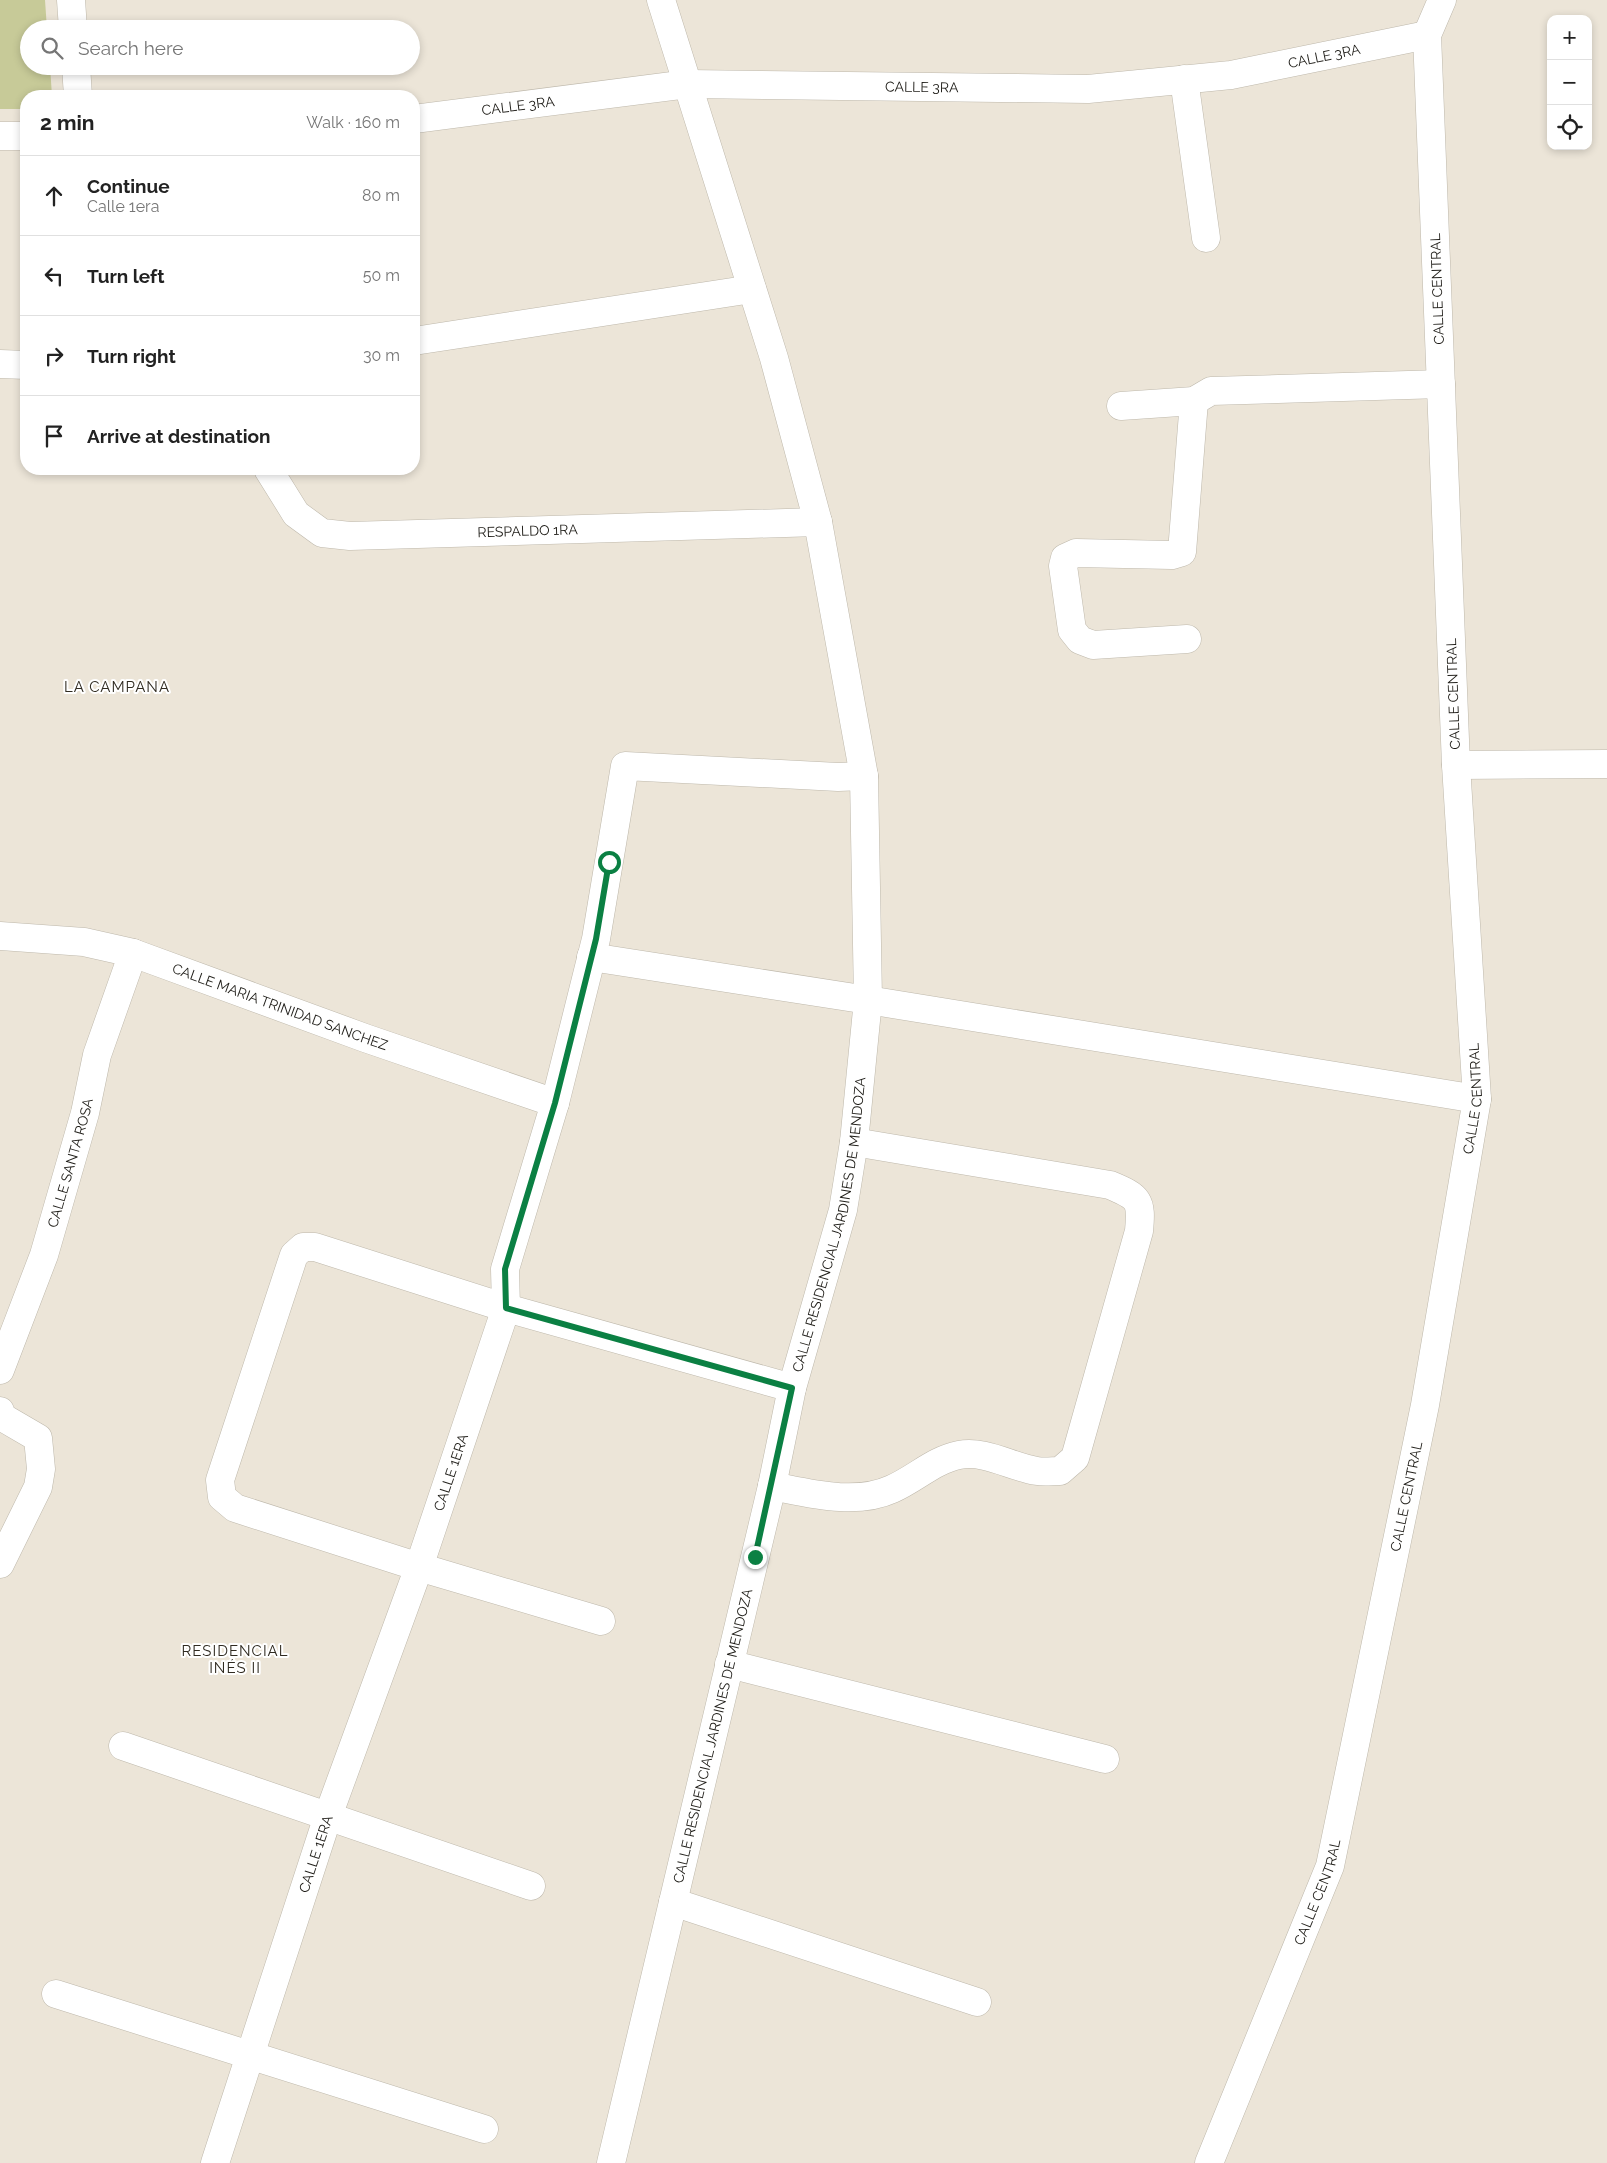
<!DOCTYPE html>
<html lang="en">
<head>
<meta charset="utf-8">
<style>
	:root { --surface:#fff; --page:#f6f6f6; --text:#222; --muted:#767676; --line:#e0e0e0 }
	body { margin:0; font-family:Raleway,sans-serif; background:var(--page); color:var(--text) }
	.controls { position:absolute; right:15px; top:15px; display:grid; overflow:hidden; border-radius:10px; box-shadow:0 2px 8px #0003 }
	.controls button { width:45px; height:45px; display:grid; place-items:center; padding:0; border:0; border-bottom:1px solid var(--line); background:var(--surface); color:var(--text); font:25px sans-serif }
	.stop { position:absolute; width:15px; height:15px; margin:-11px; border:4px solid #0b8043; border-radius:50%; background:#fff }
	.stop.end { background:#0b8043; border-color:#fff; box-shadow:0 1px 5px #0008 }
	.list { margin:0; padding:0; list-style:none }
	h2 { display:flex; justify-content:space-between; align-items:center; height:65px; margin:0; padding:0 20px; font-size:21px }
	h2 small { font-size:16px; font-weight:400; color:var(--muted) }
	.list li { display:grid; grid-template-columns:32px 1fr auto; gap:15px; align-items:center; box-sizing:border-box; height:80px; padding:0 20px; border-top:1px solid var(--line) }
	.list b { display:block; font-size:19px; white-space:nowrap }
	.list p { margin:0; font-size:16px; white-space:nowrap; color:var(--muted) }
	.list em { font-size:16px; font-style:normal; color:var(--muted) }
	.icon { flex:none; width:28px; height:28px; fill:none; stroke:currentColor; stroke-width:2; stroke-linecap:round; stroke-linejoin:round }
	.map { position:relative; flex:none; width:1607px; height:2163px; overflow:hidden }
	.search { position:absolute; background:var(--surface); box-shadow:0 2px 8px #0003; left:20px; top:20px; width:400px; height:55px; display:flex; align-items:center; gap:12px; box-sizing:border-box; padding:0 18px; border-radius:28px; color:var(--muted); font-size:19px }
	.panel { position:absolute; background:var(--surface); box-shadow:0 2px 8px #0003; left:20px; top:90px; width:400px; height:385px; border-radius:20px }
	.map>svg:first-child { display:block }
	.green { fill:#c7ca98 }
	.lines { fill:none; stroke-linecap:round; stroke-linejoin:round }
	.street-casing { stroke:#beb8ab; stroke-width:29 }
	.street { stroke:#fff; stroke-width:28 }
	.route { stroke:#0b8043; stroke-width:6 }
	.labels { text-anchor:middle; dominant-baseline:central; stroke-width:4; stroke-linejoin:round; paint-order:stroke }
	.street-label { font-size:14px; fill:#1d1b16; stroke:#fff }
	.neighbourhood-label { font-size:15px; letter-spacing:1px; fill:#302b21; stroke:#fff }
</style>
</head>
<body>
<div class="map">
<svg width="1607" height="2163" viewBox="0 0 1607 2163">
	<rect width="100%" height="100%" fill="#ece5d8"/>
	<path class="green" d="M0,0H45L47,29H29V66H50L52,96H26V109H0Z"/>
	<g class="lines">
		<g class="street-casing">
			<g id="street">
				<path d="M71,0L73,29"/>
				<path d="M76,66L78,96"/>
				<path d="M1184,79L1206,238"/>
				<path id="s1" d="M414,119L688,84L1088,89L1231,75L1427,35"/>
				<path d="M0,136H26"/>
				<path d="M414,341L752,289"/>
				<path d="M0,364L26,365"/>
				<path d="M1121,406L1194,401L1211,391L1441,384"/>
				<path id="s2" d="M268,469L296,514L322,533L350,536L818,522"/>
				<path d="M1187,639L1093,645L1080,640L1072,630L1063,566L1065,558L1076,553L1172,555L1182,552L1194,401"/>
				<path d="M1456,765L1607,764"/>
				<path id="s3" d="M0,936L84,942L133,953L365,1038L555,1103"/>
				<path d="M591,957L868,1000L1477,1099"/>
				<path id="s4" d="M0,1370L44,1255L85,1113L97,1055L133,953"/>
				<path d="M0,1411L2,1417L38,1438L41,1469L38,1487L0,1564"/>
				<path d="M772,1486C809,1493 855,1506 892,1489C915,1479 934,1460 959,1455C986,1450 1011,1467 1037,1471C1044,1472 1053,1471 1060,1471L1075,1458L1139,1231C1142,1200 1139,1197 1110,1185L854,1142"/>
				<path d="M601,1621L419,1567L235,1508L222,1497L220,1480L294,1255L303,1247H315L506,1308L792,1388"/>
				<path d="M729,1664L1105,1759"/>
				<path d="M123,1746L531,1886"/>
				<path d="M673,1902L977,2002"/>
				<path d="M56,1994L484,2129"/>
				<path id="s5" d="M215,2163L328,1816L419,1567L506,1308L505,1269L555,1103L596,939L625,766L838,777L864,776"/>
				<path id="s6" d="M611,2163L772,1486L792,1388L843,1210L854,1142L868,1000L864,776L818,522L774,358L661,0"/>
				<path id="s7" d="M1209,2163L1330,1866L1425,1405L1477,1099L1456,765L1427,35L1442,0"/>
			</g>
		</g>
		<use href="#street" class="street"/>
	</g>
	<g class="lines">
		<path class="route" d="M609,862L596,939L555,1103L505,1269L506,1308L792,1388L755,1557"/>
	</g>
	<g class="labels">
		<g class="street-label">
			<text stroke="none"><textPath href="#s1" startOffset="915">CALLE 3RA</textPath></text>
			<text stroke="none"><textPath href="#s1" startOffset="510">CALLE 3RA</textPath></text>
			<text stroke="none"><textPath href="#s1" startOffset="105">CALLE 3RA</textPath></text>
			<text transform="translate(1437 289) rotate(-92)">CALLE CENTRAL</text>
			<text stroke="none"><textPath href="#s2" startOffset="291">RESPALDO 1RA</textPath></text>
			<text transform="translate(1453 694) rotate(-92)">CALLE CENTRAL</text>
			<text stroke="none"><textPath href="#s3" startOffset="291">CALLE MARIA TRINIDAD SANCHEZ</textPath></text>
			<text stroke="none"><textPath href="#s7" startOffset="1102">CALLE CENTRAL</textPath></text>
			<text stroke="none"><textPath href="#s4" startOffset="219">CALLE SANTA ROSA</textPath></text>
			<text stroke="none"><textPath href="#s6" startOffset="964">CALLE RESIDENCIAL JARDINES DE MENDOZA</textPath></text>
			<text stroke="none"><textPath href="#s5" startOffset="730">CALLE 1ERA</textPath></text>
			<text stroke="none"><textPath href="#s7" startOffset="698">CALLE CENTRAL</textPath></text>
			<text stroke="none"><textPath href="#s6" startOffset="439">CALLE RESIDENCIAL JARDINES DE MENDOZA</textPath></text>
			<text stroke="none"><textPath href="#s5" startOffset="325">CALLE 1ERA</textPath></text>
			<text stroke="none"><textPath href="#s7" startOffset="292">CALLE CENTRAL</textPath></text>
		</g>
		<g class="neighbourhood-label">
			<text x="117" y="687">LA CAMPANA</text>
			<text x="235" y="1651">RESIDENCIAL<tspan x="235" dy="17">INÉS II</tspan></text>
		</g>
	</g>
</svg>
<div class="controls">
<button>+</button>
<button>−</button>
<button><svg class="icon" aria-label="locate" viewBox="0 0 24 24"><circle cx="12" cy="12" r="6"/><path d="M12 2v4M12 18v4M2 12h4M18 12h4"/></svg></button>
</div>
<div class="stop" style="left:609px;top:862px"></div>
<div class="stop end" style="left:755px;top:1557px"></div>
<div class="search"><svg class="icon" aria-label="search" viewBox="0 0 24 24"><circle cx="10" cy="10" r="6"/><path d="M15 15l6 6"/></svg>Search here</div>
<section class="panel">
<h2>2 min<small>Walk · 160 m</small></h2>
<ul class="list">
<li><svg class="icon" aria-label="ahead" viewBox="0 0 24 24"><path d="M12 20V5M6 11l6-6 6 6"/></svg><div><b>Continue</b><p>Calle 1era</p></div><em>80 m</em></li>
<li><svg class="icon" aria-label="left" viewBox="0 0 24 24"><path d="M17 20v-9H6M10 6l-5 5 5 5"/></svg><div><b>Turn left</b></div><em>50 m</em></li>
<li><svg class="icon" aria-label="right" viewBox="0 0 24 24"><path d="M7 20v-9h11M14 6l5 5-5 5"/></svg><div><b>Turn right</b></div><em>30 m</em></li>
<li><svg class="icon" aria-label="arrive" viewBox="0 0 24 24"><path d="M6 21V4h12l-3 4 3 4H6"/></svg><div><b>Arrive at destination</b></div></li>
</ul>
</section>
</div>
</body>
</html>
